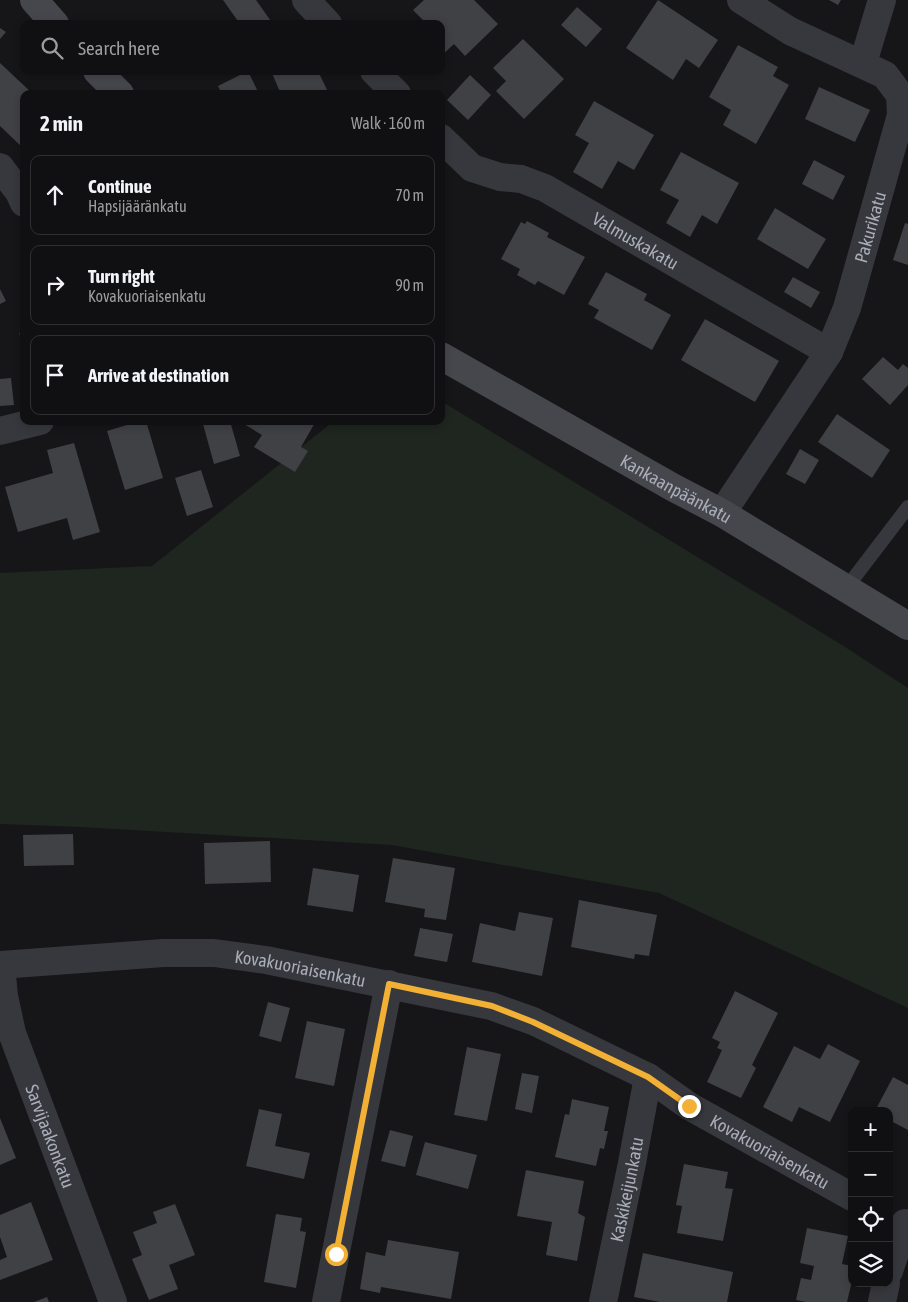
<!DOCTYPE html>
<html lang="en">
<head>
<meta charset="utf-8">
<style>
	:root { --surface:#101012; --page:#1e1e20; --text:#f1f3f6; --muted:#9c9d9f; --line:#303032 }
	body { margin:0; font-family:"Asap Condensed",sans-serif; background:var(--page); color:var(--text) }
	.controls { position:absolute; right:15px; bottom:15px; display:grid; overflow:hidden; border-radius:10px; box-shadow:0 2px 8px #0003 }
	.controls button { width:45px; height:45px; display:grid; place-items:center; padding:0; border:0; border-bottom:1px solid var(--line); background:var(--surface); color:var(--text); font:25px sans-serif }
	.stop { position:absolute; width:15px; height:15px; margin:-11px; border:4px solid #f2b134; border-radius:50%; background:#fff }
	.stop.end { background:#f2b134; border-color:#fff; box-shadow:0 1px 5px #0008 }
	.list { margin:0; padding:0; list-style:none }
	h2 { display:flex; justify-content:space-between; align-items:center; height:65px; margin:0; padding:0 20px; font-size:21px }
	h2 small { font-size:16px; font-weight:400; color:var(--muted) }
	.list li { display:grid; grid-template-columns:32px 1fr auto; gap:15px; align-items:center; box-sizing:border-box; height:80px; margin:0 10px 10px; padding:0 10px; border:1px solid var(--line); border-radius:10px }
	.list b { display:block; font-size:19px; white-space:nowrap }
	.list p { margin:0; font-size:16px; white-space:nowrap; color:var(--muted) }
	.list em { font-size:16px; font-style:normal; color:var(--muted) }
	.icon { flex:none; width:28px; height:28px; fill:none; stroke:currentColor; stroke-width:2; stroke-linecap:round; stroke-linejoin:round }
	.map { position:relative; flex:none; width:908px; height:1302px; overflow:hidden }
	.search { position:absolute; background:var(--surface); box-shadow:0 2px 8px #0003; left:20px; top:20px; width:425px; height:55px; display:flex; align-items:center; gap:12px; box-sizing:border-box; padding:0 18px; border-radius:10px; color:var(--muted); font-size:19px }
	.panel { position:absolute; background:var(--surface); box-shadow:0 2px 8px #0003; left:20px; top:90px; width:425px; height:335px; border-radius:10px }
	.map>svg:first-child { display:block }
	.green { fill:#1e261f }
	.building { fill:#404145 }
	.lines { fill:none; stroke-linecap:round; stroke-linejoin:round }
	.lane { stroke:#37383d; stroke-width:14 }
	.street { stroke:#37383d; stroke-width:28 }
	.secondary { stroke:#45474d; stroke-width:28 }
	.route { stroke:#f2b134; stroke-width:6 }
	.labels { text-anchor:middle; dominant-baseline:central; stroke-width:4; stroke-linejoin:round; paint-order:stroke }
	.street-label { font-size:18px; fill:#a8adb8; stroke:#111113 }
</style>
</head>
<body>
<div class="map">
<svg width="908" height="1302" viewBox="0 0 908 1302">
	<rect width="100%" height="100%" fill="#161618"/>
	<path class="green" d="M441,401L842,645L908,688V1008L659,893L392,845L81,827L0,824V573L152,566L334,421H441Z"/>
	<path class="building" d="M223,0H256L273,24H240Z
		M424,0H474L498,24L465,56L454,44L441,56V24H427L413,10Z
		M658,0L718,40L699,68L686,59L673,80L626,48Z
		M829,0H841L838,5Z
		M577,7L602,29L586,47L561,25Z
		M0,28L6,32L0,39Z
		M523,39L564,79L524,119L496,91L506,81L493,68Z
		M738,45L778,67L773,76L789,85L756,144L723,125L731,110L709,97Z
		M0,63L33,94H24V149L0,126Z
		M248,71L259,94H222L218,86Z
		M271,71H318L329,94H281Z
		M470,75L491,95L468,120L447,100Z
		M819,87L870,110L855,142L805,119Z
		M594,101L654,135L634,170L618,161L602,189L573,172L589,143L575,135Z
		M681,152L739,183L717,224L702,215L690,237L666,223L679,200L660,190Z
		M814,160L845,176L833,200L802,184Z
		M775,208L826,239L808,269L757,239Z
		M527,221L549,233L547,237L585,257L564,295L538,281L535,285L517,275L520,269L501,259L521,222L525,224Z
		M905,223L908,224V265L893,260Z
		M606,272L647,294L644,300L671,315L652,350L594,318L599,310L588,304Z
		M793,277L820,292L811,308L784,292Z
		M0,289L6,301L0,304Z
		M705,319L779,361L755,402L681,360Z
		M24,331V346L19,333Z
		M883,357L898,370L903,364L908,368V385L890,405L862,379Z
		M11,378L14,405L0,406V379Z
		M837,414L890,450L872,478L818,442Z
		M140,421H146L163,478L125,490L107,431Z
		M212,421H230L240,456L214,464L203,424Z
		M239,421H316L301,447L308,451L295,472L254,447L262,435Z
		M74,443L100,532L73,540L67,518L18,532L5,487L53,473L47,450Z
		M800,449L819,460L805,484L786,474Z
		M201,470L213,507L187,516L175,478Z
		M73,834L74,865L24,866L23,835Z
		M270,841L271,882L205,884L204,843Z
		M393,858L455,868L446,920L424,917L425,909L385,902Z
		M313,868L359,875L353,912L307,905Z
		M579,900L657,915L649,956L635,954L634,959L571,947Z
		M519,912L553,918L542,976L472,962L480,923L515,931Z
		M420,928L453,934L447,962L414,956Z
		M735,991L778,1013L752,1065L756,1068L741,1098L707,1082L722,1050L717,1048L720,1042L712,1038Z
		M268,1002L290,1008L281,1042L259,1036Z
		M307,1021L345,1029L334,1086L295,1078Z
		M828,1044L860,1061L830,1122L799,1107L792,1122L763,1107L794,1046L820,1059Z
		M467,1047L501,1054L487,1121L454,1115Z
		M522,1073L539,1076L532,1113L515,1109Z
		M893,1077L908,1085V1130L889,1120V1111H875Z
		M572,1099L609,1107L604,1131H608L604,1149L600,1148L596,1166L555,1157L565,1114L569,1115Z
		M259,1109L282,1114L275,1146L310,1153L304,1179L246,1166Z
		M0,1118L16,1158L0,1165Z
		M390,1130L413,1136L405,1167L381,1161Z
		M425,1142L477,1155L468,1189L416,1175Z
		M684,1164L728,1172L725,1188L733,1189L723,1241L677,1233L682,1206L676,1205Z
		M526,1170L584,1181L578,1213L585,1217L577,1261L546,1255L552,1222L517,1216Z
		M31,1202L53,1260L0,1280V1260L7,1257L0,1237V1215Z
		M175,1204L195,1255L169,1265L178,1289L149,1300L132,1259L142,1255L133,1232L157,1223L153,1212Z
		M276,1214L302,1218L300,1231L306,1232L296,1288L264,1282Z
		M807,1228L848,1236L842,1264L852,1266V1281L847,1302H806L796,1300L801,1278L811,1280L814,1266L800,1263Z
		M388,1240L459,1252L451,1299L381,1287L380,1293L360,1289L366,1252L385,1256Z
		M643,1253L733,1272L727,1302H660L634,1297Z
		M47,1297L49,1302H34Z"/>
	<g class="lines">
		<path class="lane" d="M847,587L908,507"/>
		<g class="street">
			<path d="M306,0L328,24"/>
			<path d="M863,63L882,0"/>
			<path d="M374,71L397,94"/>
			<path id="s1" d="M441,138L472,168L500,177L521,179L545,188L829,352"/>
			<path d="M0,167L19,192L24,203"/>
			<path d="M0,431L40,421"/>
			<path id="s2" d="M722,513L829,352L847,308L901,115L900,95L885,75L790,31L741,0"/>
			<path id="s3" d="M0,965L163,953H214L266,960L491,1006L533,1021L648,1077L689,1106L852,1197"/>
			<path id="s4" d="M1,965L4,996L12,1033L113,1302"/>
			<path d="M889,1271L905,1223"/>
			<path d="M326,1302L389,984"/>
			<path id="s5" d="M603,1302L632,1163L648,1077"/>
			<path d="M882,1302L886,1283"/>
		</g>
		<g class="secondary">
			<path d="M34,0L55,24"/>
			<path d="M97,71L120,94"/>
			<path id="s6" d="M441,356L674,488L722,513L908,626"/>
		</g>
	</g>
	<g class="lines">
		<path class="route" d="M336,1254L389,984L492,1006L533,1022L648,1077L689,1106"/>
	</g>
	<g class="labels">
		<g class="street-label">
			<text stroke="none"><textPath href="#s2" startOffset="325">Pakurikatu</textPath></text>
			<text stroke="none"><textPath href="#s1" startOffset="224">Valmuskakatu</textPath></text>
			<text stroke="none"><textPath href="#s6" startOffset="270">Kankaanpäänkatu</textPath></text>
			<text stroke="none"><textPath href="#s3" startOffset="302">Kovakuoriaisenkatu</textPath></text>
			<text stroke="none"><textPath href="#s4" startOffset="179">Sarvijaakonkatu</textPath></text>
			<text stroke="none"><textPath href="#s3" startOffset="812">Kovakuoriaisenkatu</textPath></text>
			<text stroke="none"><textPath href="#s5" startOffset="115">Kaskikeijunkatu</textPath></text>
		</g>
	</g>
</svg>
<div class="controls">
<button>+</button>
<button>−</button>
<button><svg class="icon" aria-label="locate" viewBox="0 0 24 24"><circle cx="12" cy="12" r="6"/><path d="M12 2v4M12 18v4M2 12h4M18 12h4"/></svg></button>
<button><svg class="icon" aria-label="layers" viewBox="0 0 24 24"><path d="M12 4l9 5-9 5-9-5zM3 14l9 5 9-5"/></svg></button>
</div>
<div class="stop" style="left:336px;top:1254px"></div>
<div class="stop end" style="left:689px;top:1106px"></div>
<div class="search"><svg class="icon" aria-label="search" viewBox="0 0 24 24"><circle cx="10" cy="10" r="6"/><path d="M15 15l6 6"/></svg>Search here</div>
<section class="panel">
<h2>2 min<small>Walk · 160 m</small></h2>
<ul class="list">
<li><svg class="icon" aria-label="ahead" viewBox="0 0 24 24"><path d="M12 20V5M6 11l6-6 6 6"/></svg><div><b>Continue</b><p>Hapsijääränkatu</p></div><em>70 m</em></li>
<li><svg class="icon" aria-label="right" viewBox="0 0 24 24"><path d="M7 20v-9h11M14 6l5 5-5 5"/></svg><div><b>Turn right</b><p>Kovakuoriaisenkatu</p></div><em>90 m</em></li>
<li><svg class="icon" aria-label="arrive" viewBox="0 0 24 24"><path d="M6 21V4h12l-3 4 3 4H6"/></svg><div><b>Arrive at destination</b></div></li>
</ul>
</section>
</div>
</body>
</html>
